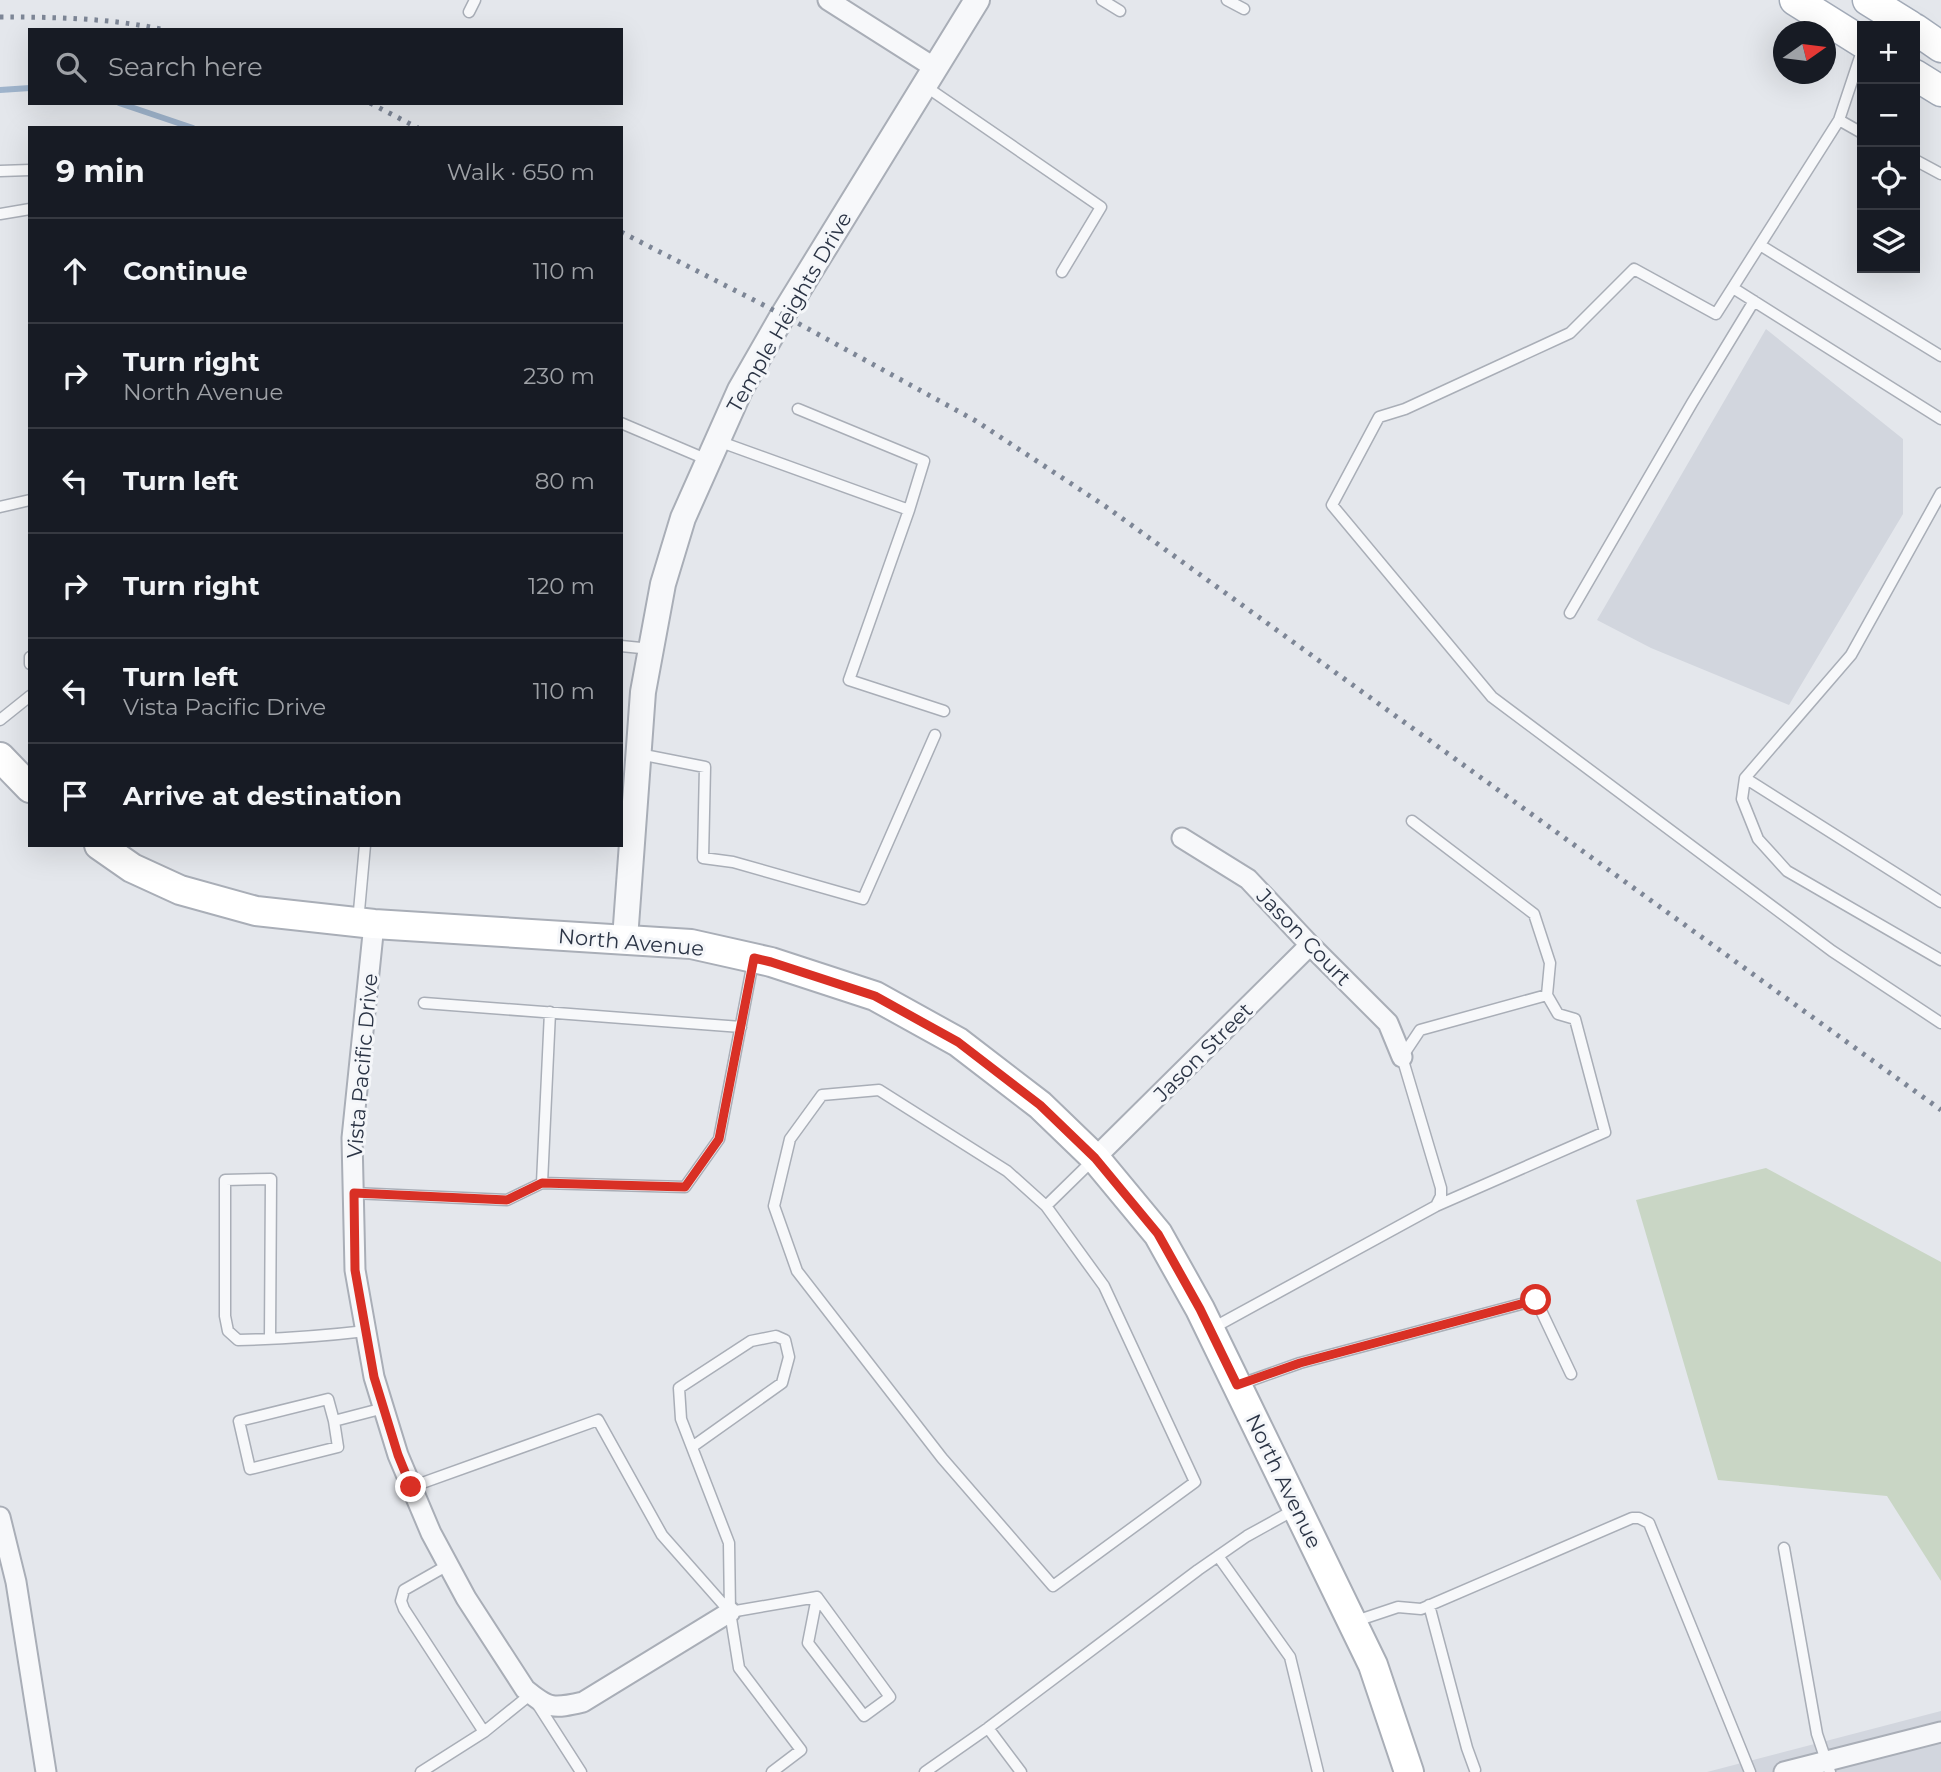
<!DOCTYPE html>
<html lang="en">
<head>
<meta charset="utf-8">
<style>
	:root { --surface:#171b24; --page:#20242c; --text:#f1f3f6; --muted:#9ea1a6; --line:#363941 }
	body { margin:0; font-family:Montserrat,sans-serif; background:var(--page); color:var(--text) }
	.controls { position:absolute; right:21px; top:21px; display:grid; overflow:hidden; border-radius:0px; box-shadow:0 7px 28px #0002 }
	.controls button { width:63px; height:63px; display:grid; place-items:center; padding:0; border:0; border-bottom:2px solid var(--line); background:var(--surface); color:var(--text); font:35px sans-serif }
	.compass { position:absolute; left:1773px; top:21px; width:63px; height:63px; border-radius:50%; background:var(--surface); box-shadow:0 7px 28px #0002; rotate:76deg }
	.stop { position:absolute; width:21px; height:21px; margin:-16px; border:5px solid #d93025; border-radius:50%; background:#fff }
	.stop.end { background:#d93025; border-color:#fff; box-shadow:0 2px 7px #0008 }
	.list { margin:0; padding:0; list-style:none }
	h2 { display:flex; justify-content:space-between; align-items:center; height:91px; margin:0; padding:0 28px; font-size:30px }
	h2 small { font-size:23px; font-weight:400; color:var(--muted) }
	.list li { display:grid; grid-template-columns:46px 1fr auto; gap:21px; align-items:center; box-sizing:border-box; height:105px; padding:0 28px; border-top:2px solid var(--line) }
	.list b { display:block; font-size:26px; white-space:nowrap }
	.list p { margin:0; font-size:23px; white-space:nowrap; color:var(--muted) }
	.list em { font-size:23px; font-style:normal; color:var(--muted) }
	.icon { flex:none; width:38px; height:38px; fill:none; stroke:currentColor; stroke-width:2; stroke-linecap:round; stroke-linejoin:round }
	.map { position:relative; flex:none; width:1941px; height:1772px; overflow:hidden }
	.search { position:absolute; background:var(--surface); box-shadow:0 7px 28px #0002; left:28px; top:28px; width:595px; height:77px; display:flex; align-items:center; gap:18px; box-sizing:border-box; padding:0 24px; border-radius:0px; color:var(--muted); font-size:26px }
	.panel { position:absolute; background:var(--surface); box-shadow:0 7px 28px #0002; left:28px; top:126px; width:595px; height:721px; border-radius:0px }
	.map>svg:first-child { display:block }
	.built { fill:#d2d6de }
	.green { fill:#c9d6c5 }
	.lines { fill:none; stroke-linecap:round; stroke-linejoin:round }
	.stream { stroke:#9fb4cc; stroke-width:6 }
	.service-casing { stroke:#a9aeb7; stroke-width:13 }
	.minor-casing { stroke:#a9aeb7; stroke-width:23 }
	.tertiary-casing { stroke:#a9aeb7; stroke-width:28 }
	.secondary-casing { stroke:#a9aeb7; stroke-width:32 }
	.primary-casing { stroke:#a3abb8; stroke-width:33 }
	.service { stroke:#f7f8fa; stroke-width:10 }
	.minor { stroke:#f7f8fa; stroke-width:19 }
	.tertiary { stroke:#f7f8fa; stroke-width:24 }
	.secondary { stroke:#fff; stroke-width:28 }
	.primary { stroke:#fff; stroke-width:30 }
	.rail { stroke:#7d8696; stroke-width:5; stroke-dasharray:3.5 7; stroke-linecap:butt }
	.route { stroke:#d93025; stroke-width:9 }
	.labels { text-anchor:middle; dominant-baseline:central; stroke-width:6; stroke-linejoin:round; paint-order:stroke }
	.street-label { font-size:21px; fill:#2b3445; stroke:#f4f6f9 }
</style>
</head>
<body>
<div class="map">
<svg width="1941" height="1772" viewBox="0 0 1941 1772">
	<rect width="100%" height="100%" fill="#e4e7ec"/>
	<path class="built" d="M1766,329L1903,439V514L1789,705L1651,648L1597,620Z
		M1941,1711V1772H1707Z"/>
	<path class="green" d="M1766,1168L1941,1262V1581L1887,1496L1718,1480L1636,1200Z"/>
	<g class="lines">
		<path class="stream" d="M0,90L30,88
			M119,103L193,128"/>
		<g class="service-casing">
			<path id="service" d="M1102,0L1120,11
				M1227,0L1244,9
				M469,12L475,0
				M1862,51L1839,120L1716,314L1634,269L1570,333L1405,409L1379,417L1332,505L1492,697L1832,951L1941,1023
				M925,86L1101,207L1062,272
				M1839,120L1862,133
				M1915,160L1941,174
				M0,171L30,170
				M0,214L30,209
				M1760,245L1941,356
				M1733,288L1941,419
				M621,423L708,460
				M718,441L909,510L924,461L798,409
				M1941,493L1851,655L1745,778L1742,799L1758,839L1787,871L1941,960
				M0,507L30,500
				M909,510L849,680L944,711
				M1570,613L1692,403L1754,301
				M621,646L651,649
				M30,657V664
				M0,720L30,696
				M639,754L705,767L703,858L733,862L863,899L935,735
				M1745,778L1941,902
				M1412,821L1534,914L1550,963L1547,995L1558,1014L1575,1019L1605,1132L1436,1206
				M358,922L365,845
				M424,1003L741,1027
				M542,1183L550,1012
				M353,1193L507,1200L542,1183L685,1187L719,1139L753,962
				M1046,1206L1007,1171L879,1090L822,1095L790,1139L774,1206L797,1271L942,1458L1053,1586L1195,1482L1104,1286L1046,1206L1092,1161
				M1211,1329L1436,1206L1441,1196V1188L1402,1057L1420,1030L1547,995
				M270,1339L271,1179L225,1180V1316L228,1331L238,1340C281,1339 323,1336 366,1331
				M1238,1385L1300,1363L1536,1300L1571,1374
				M334,1421L338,1447L250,1469L239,1421L328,1399L334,1421L384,1408
				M692,1447L782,1383L789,1357L785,1340L776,1336L751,1341L679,1388L681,1419L729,1543L730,1612L739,1668L801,1750L772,1772
				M411,1487L598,1420L662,1535L730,1612
				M1784,1548L1817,1734L1830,1772
				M1218,1556L1290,1657L1318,1772
				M448,1565L404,1590L401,1601L404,1609L484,1732L531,1694L581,1772
				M1429,1605L1467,1748L1475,1770
				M730,1612L817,1597L890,1697L864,1716L808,1643L817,1597
				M1353,1622L1398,1607L1421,1609L1632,1518H1639L1649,1523L1750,1772
				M988,1728L1021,1772
				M421,1772L484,1732
				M925,1772L988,1728L1198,1570L1247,1536L1294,1510"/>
		</g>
		<g class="minor-casing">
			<path id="minor" d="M828,0L935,68
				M1182,838L1248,879L1310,945L1388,1023L1402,1057
				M374,924L352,1138L355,1270L374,1377L398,1455L431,1533L466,1598L525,1689C549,1709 553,1709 583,1702L730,1612
				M1095,1158L1310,945
				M0,1517L16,1582L46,1772
				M1784,1772L1941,1732"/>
		</g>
		<g class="tertiary-casing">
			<path id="tertiary" d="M625,939L643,692L663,584L683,518L740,390L783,315L977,0"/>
		</g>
		<g class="secondary-casing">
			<path id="secondary" d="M0,757L30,788
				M99,845L132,868L180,890L256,911L374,924L691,944L771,962L875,996L958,1042L1040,1105L1095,1158L1158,1234L1200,1309L1373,1665L1409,1772"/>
		</g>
		<g class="primary-casing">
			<path id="primary" d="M1795,0L1862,42
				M1868,0L1910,26
				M1915,29L1941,47
				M1915,75L1941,91"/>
		</g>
		<use href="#service" class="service"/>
		<use href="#minor" class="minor"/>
		<use href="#tertiary" class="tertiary"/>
		<use href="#secondary" class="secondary"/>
		<use href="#primary" class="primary"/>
		<path class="rail" d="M0,17C54,17 111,18 165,30
			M370,103L418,128
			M621,232L783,315L976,421L1105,506L1941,1110"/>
	</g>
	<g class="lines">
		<path class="route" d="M411,1487L398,1455L374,1377L355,1270L354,1193L507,1200L542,1183L685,1187L719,1139L754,958L771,962L875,996L958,1042L1040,1105L1095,1158L1158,1234L1200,1309L1237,1385L1300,1363L1536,1300"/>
	</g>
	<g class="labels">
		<g class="street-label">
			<text transform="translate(789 312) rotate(-60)">Temple Heights Drive</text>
			<text transform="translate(1304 937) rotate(46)">Jason Court</text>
			<text transform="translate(631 942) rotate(5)">North Avenue</text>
			<text transform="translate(1203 1052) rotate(-45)">Jason Street</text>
			<text transform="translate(362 1066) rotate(-85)">Vista Pacific Drive</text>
			<text transform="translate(1284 1481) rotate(64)">North Avenue</text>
		</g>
	</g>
</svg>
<div class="controls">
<button>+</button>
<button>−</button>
<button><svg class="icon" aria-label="locate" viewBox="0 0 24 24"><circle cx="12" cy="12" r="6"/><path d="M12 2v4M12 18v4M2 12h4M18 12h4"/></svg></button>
<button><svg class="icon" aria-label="layers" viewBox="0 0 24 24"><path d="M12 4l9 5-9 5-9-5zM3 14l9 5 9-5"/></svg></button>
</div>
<svg class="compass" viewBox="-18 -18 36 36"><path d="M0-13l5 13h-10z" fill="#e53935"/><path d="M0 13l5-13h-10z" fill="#9ea1a6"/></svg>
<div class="stop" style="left:1536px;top:1300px"></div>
<div class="stop end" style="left:411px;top:1487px"></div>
<div class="search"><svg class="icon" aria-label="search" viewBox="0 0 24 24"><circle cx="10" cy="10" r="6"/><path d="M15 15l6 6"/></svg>Search here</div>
<section class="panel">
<h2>9 min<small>Walk · 650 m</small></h2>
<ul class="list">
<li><svg class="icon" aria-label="ahead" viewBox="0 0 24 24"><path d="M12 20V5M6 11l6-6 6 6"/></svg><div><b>Continue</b></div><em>110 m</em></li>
<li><svg class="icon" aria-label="right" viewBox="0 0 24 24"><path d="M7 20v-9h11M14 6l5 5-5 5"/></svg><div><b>Turn right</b><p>North Avenue</p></div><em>230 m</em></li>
<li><svg class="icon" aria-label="left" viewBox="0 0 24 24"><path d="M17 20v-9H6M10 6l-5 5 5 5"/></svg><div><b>Turn left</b></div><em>80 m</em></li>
<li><svg class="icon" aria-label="right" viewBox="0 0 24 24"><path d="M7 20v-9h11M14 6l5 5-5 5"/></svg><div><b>Turn right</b></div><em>120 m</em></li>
<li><svg class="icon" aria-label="left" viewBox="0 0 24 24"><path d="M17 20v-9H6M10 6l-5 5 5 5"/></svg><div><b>Turn left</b><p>Vista Pacific Drive</p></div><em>110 m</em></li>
<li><svg class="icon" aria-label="arrive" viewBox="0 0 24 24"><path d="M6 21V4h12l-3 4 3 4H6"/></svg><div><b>Arrive at destination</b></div></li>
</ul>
</section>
</div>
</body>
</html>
